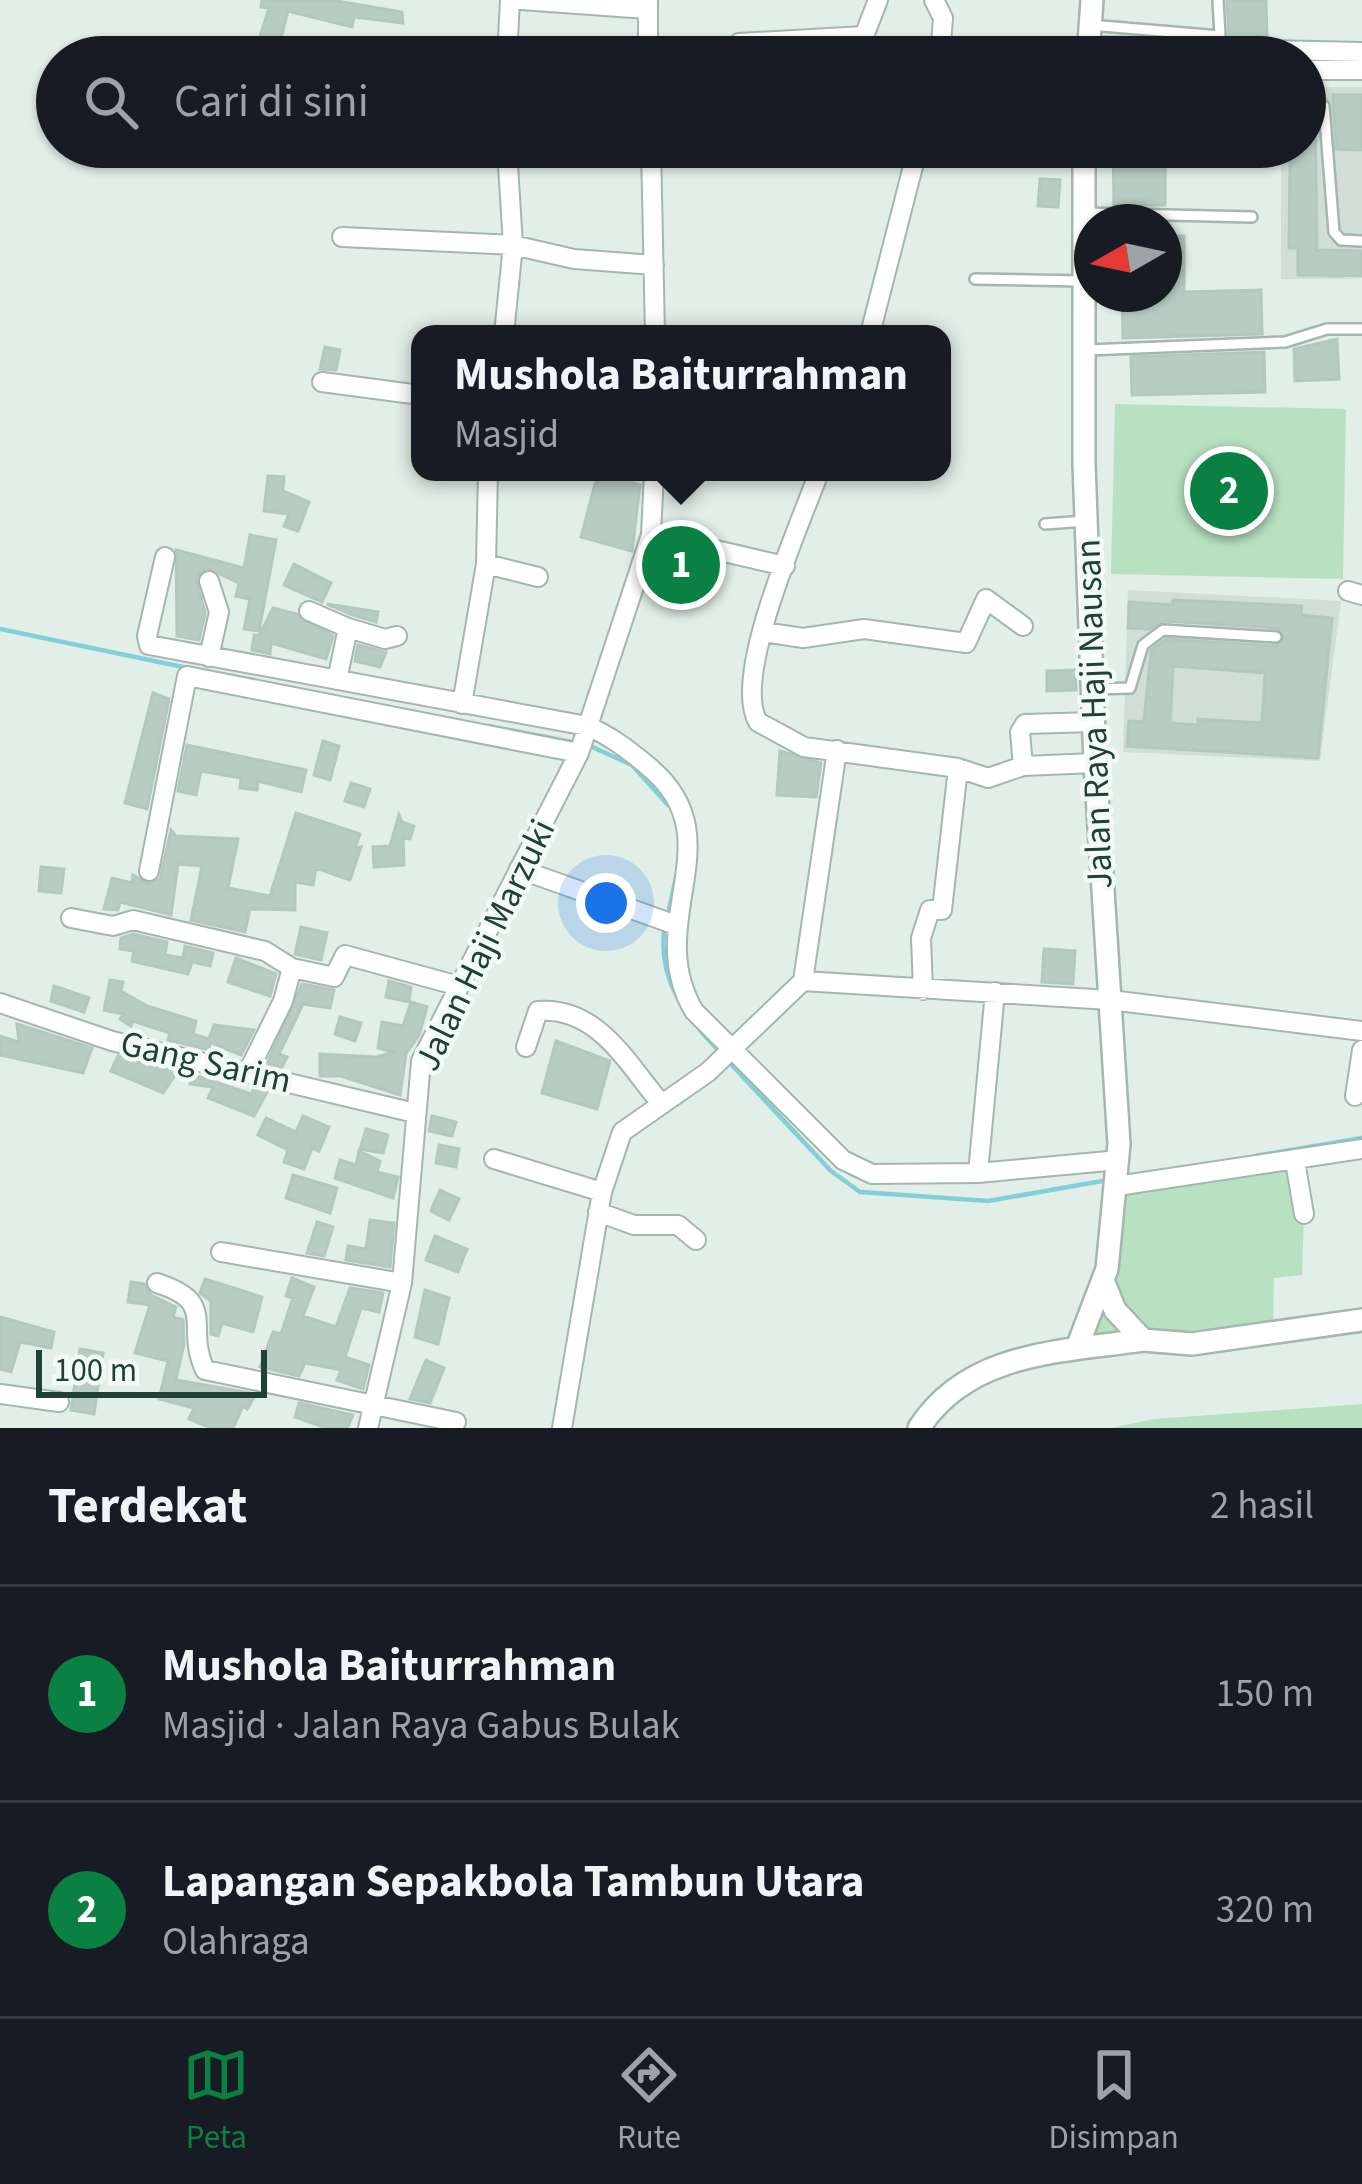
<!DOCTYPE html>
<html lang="id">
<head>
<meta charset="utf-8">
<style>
	:root { --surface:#171b24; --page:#242831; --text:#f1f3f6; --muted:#9ea1a6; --line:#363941; --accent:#0b8043 }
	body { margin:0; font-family:"Source Sans 3",sans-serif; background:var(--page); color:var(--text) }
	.compass { position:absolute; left:1074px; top:204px; width:108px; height:108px; border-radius:50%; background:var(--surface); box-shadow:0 3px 9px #0004; rotate:261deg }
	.scale { position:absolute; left:36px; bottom:30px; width:231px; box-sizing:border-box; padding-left:12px; border:6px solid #1f4137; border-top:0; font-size:33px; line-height:42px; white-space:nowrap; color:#1f4137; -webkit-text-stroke:9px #f3faf6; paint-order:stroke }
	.you { position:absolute; left:606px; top:903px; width:42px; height:42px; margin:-30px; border:9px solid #fff; border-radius:50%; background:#1a73e8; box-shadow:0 0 0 18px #1a73e833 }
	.badge { display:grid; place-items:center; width:78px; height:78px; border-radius:50%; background:var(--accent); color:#fff; font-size:39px; font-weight:700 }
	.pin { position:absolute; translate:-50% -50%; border:6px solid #fff; box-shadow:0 3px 12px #0006 }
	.popup { position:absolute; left:411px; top:325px; width:540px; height:156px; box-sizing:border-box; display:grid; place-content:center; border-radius:24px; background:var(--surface); filter:drop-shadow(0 3px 9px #0005); font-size:39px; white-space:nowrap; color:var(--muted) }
	.popup b { font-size:45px; color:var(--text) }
	.popup::after { content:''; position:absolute; left:50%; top:100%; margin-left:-24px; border:24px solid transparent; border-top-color:var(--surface) }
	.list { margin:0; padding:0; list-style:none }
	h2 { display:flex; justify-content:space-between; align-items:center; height:156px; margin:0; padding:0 48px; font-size:51px }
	h2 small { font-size:39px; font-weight:400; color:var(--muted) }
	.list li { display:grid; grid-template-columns:78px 1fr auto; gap:36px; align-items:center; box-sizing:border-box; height:216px; padding:0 48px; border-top:3px solid var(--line) }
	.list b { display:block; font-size:45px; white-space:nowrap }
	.list p { margin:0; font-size:39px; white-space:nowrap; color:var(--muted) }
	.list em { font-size:39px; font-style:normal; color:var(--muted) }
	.icon { flex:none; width:66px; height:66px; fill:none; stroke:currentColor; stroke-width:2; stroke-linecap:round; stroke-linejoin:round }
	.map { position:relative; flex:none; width:1362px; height:1428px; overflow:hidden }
	.search { position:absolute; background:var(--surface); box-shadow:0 3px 9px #0004; left:36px; right:36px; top:36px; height:132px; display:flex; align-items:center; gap:30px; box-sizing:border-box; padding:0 42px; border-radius:66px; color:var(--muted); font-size:45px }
	.sheet { height:588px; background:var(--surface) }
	nav { display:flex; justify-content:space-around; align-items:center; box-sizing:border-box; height:168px; border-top:3px solid var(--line); background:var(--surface); font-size:33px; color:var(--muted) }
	nav a { display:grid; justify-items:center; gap:6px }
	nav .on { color:var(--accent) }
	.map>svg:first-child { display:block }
	.built { fill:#d0ded7; fill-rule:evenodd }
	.green { fill:#b8e1c2 }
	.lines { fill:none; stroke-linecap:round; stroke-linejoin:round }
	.stream { stroke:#83cfd9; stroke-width:4.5 }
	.building { fill:#b9ccc4; stroke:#b3c8bf; stroke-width:3; fill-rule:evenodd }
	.service-casing { stroke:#a4b7af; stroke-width:14 }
	.minor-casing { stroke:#a4b7af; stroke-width:22 }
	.tertiary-casing { stroke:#a4b7af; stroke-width:26 }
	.service { stroke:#fff; stroke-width:9 }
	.minor { stroke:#fff; stroke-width:18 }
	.tertiary { stroke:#fff; stroke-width:21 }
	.labels { text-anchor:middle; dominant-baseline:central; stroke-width:9; stroke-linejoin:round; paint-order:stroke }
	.street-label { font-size:36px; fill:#1f4137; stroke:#f3faf6 }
</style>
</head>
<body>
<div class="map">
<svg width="1362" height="1428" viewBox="0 0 1362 1428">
	<rect width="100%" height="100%" fill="#e2eee8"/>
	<path class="built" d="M1305,87H1362V95L1333,96V117L1362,118L1338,149L1362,150V251L1298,249V274L1362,279H1281V147H1290L1291,155L1316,154L1317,108L1305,107ZM1317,160V247L1289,248L1290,161Z
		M1128,590L1341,601L1320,761L1123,752ZM1173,600L1214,603L1213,629L1171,626ZM1225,604L1270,608L1268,630L1222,627ZM1307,616L1332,618L1329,664L1304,663ZM1181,639L1257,644L1255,672L1179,667ZM1149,650L1174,651L1146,713L1145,712ZM1266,653L1285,716L1263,713ZM1129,722L1156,723L1155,748L1128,746Z"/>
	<path class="green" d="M1115,404L1346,409L1343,579L1111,574Z
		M1295,1161L1304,1214L1302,1275L1274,1278L1273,1334L1078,1345L1117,1186Z
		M1362,1404V1428H1111L1154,1419Z"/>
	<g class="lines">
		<path class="stream" d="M0,629L188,668
			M488,726L577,743
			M588,745L632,765L668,805
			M668,914L676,878
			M665,925C656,978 685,1016 719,1051
			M727,1060L831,1171L860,1192L988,1201L1108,1180
			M1255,1156L1362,1138"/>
	</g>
	<path class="building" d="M262,0L337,1L402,12L403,23L354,17L352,27L288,11L280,42L260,36L269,8L261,7Z
		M1227,0H1266L1267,36H1229Z
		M1333,95H1362V150L1336,149Z
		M1305,107L1315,112L1317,250L1362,251V276L1298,275V248H1289L1290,160L1291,147H1305Z
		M1113,147H1165V205H1114Z
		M1040,179L1060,180L1058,207L1038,206Z
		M1164,236H1184V292L1261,290L1262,334L1123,338L1122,294H1164Z
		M1337,339L1339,379L1295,381L1294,349Z
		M325,347L340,350L336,370L320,369Z
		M1264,352L1265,392L1132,395L1131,357Z
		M598,473L640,485L632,551L581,537Z
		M268,476L284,477L283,491L309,502L298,531L284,526L289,514L264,511Z
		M250,535L276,540L259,631L244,629L250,599L236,596L239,583L206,568L196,579L205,613L199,640L177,636L176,550L244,568Z
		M665,552L701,560L696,581L661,572Z
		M294,564L331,583L322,602L284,585Z
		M1173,600L1302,606L1301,615L1332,618L1318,758L1127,746L1129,721L1144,722L1151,650L1166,639L1275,646L1285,639L1277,628L1164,621L1149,629L1128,628L1129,602L1172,605ZM1173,666L1265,673L1262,723L1198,719V725L1170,723Z
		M327,604L378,612L376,622L353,615Z
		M273,608L296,614L333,636L326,659L271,643L270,654L252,650L254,635L259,636Z
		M358,645L386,652L380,667L355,661Z
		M1075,670L1076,690L1047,691V671Z
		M153,693L169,699L147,809L125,803Z
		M323,741L339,746L330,780L314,775Z
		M187,745L306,770L301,792L258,781L257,790L240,788L241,778L201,771L196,795L178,791Z
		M780,751L821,763L816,797L777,795Z
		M351,783L370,789L364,807L345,801Z
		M296,813L360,834L355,848L361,847L350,880L316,868L313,885L295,882V910L250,909L245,932L191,920L202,866L178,864L171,915L120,902L118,910L104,909L112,878L132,883L133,875L148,884L160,879L171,830L176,836L238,839L228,888L270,896Z
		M399,815L402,822L414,826L410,839L403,837L404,865L374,867L373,847L390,846Z
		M41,867L64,869L61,893L39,891Z
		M301,927L327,933L321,960L295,954Z
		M133,934L167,942L165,955L183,958L185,946L213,953L210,966L192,962L188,974L132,961L134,951L120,949L121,938Z
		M1044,949L1075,951L1073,984L1042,982Z
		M236,958L276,974L270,996L228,982Z
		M110,980L123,982L121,991L147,1006L196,1021L193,1034L209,1039L214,1025L254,1030L241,1055L210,1042L209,1050L168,1040L170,1033L133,1021L131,1026L120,1019L123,1014L104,1010Z
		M389,981L411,987L409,1002L386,997Z
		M302,984L334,990L330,1008L303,1004L279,1054L287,1057L282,1067L267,1064Z
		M54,986L89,998L84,1012L51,1001Z
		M411,1002L427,1007L419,1035L406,1054L400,1095L341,1076H320V1054L377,1057L393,1052L378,1048L382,1022L403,1026Z
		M340,1017L361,1023L355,1041L335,1034Z
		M17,1024L92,1048L83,1073L0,1055V1036L19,1042Z
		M556,1041L610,1061L597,1109L542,1093Z
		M118,1056L178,1071L163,1093L111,1071Z
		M191,1074L251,1094L254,1089L267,1092L254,1116L208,1098L213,1087L190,1084Z
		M303,1116L329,1127L319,1151L312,1148L304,1169L284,1162L288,1150L258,1135L266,1118L296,1132Z
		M432,1116L456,1122L452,1136L429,1131Z
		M366,1129L388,1135L383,1153L360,1149Z
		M439,1145L459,1149L456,1167L436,1163Z
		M359,1151L380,1161L377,1172L398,1177L393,1198L335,1178L340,1160L356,1165Z
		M293,1175L337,1188L330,1213L286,1198Z
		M440,1190L459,1199L449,1220L431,1211Z
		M370,1220L394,1223L390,1267L346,1260L348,1246L366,1249Z
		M317,1222L333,1227L324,1256L307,1253Z
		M435,1236L467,1249L458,1272L426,1260Z
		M292,1278L314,1287L303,1316L336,1327L350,1288L383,1293L379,1312L361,1308L345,1357L369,1365L363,1389L337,1380L341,1370L305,1363L299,1376L260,1367L273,1332L281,1334L293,1298L286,1296Z
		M205,1279L262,1297L253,1332L222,1323L218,1336L211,1334V1301L200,1293Z
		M131,1282L144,1284L151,1295L176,1307L173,1317L183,1320L184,1344L176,1380L256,1394L247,1409L243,1406L233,1428H211L189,1419L194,1408L159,1399L168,1361L135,1353L150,1305L128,1302Z
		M425,1290L449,1298L438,1344L415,1337Z
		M0,1317L54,1332L51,1348L20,1342L11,1372L0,1369Z
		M80,1349L103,1353L94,1414L71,1410Z
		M426,1360L444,1368L430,1403L410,1399Z
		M299,1403L353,1415L347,1428H326L295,1417Z"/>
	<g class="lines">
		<g class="service-casing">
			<path id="service" d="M1090,25L1220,36L1218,0
				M1305,96L1324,106L1334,232L1341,240L1362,241
				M1084,213L1252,217
				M975,279L1083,281
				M1088,350L1285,342L1327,329H1362
				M1045,524L1086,521
				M1093,689L1130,688L1143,645L1163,630L1276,637"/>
		</g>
		<g class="minor-casing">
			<path id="minor" d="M521,0L647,9
				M934,0L943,18L940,57
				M648,2V57
				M739,43L864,36L878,0
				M1088,46L1362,52
				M507,57L510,0
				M1305,70H1362
				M497,147L507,149L513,245L504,334
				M651,147L655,334
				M342,237L513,245L574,259L654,265
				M870,334L918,147
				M322,382L420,395
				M819,472C801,523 731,676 758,722L804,747L958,768L988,778L1023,766L1095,763
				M651,535L785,566
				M165,557L147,636L149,645L587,726C611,736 630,751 649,767C736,839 641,921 694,1011L843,1160L872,1174L978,1173L1119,1160
				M486,564L538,577
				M1348,591L1362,595
				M309,611L348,628L337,680
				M348,628L385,639L397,636
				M763,632L803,638L864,629L966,643L986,599L1023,626
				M209,657L219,612L209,581
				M462,704L486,564L488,472
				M1023,766L1020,732L1025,724L1094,722
				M519,869L676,925
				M149,871L187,676L579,753
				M71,918L113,926L133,920L265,951L292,968
				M803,981L837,750
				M923,990L921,938L930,910H942L958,768
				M0,1003L112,1041L415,1113
				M526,1047L538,1011C598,1006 628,1065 660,1102
				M248,1072L283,1001L292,968L334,977L345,955L459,986
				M1355,1096L1362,1050
				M494,1159L602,1192
				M1295,1161L1304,1214
				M978,1173L995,992
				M1117,1186L1362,1149
				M598,1212L634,1225H678L696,1240
				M221,1252L402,1283
				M157,1283C219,1303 184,1325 205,1370L456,1422
				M0,1394L59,1402
				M368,1428L402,1283L421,1061L579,753L651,535L654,472
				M562,1428L602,1192L622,1132L708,1072L803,981L1110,1000L1362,1031"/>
		</g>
		<g class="tertiary-casing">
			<path id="tertiary" d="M1088,57L1092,0
				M1103,1280L1115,1310L1143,1340L1192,1344L1362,1320
				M1078,1345L1107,1269L1119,1144L1095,763L1084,464V147
				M919,1428C969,1351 1062,1352 1143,1340"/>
		</g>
		<use href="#service" class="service"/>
		<use href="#minor" class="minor"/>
		<use href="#tertiary" class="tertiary"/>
	</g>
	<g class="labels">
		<g class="street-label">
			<text transform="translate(1094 714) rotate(-92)">Jalan Raya Haji Nausan</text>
			<text transform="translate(485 945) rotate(-64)">Jalan Haji Marzuki</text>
			<text transform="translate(206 1062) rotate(13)">Gang Sarim</text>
		</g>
	</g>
</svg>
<svg class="compass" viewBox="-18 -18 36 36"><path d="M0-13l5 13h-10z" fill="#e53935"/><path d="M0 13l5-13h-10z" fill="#9ea1a6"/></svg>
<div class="scale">100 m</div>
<div class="you"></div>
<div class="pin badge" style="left:681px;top:565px">1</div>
<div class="popup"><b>Mushola Baiturrahman</b>Masjid</div>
<div class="pin badge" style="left:1229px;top:491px">2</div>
<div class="search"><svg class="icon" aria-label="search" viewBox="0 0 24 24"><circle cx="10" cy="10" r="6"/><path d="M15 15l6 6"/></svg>Cari di sini</div>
</div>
<section class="sheet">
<h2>Terdekat<small>2 hasil</small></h2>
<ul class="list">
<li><span class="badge">1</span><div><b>Mushola Baiturrahman</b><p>Masjid · Jalan Raya Gabus Bulak</p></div><em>150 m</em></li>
<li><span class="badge">2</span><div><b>Lapangan Sepakbola Tambun Utara</b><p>Olahraga</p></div><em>320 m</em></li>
</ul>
</section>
<nav>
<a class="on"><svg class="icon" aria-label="map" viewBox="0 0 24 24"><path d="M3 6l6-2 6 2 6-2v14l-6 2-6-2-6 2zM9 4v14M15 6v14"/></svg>Peta</a>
<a><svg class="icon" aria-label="directions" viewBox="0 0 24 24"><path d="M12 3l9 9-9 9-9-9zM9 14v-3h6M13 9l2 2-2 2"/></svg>Rute</a>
<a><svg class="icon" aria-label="saved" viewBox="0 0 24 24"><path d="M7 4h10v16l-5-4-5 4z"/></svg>Disimpan</a>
</nav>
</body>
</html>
